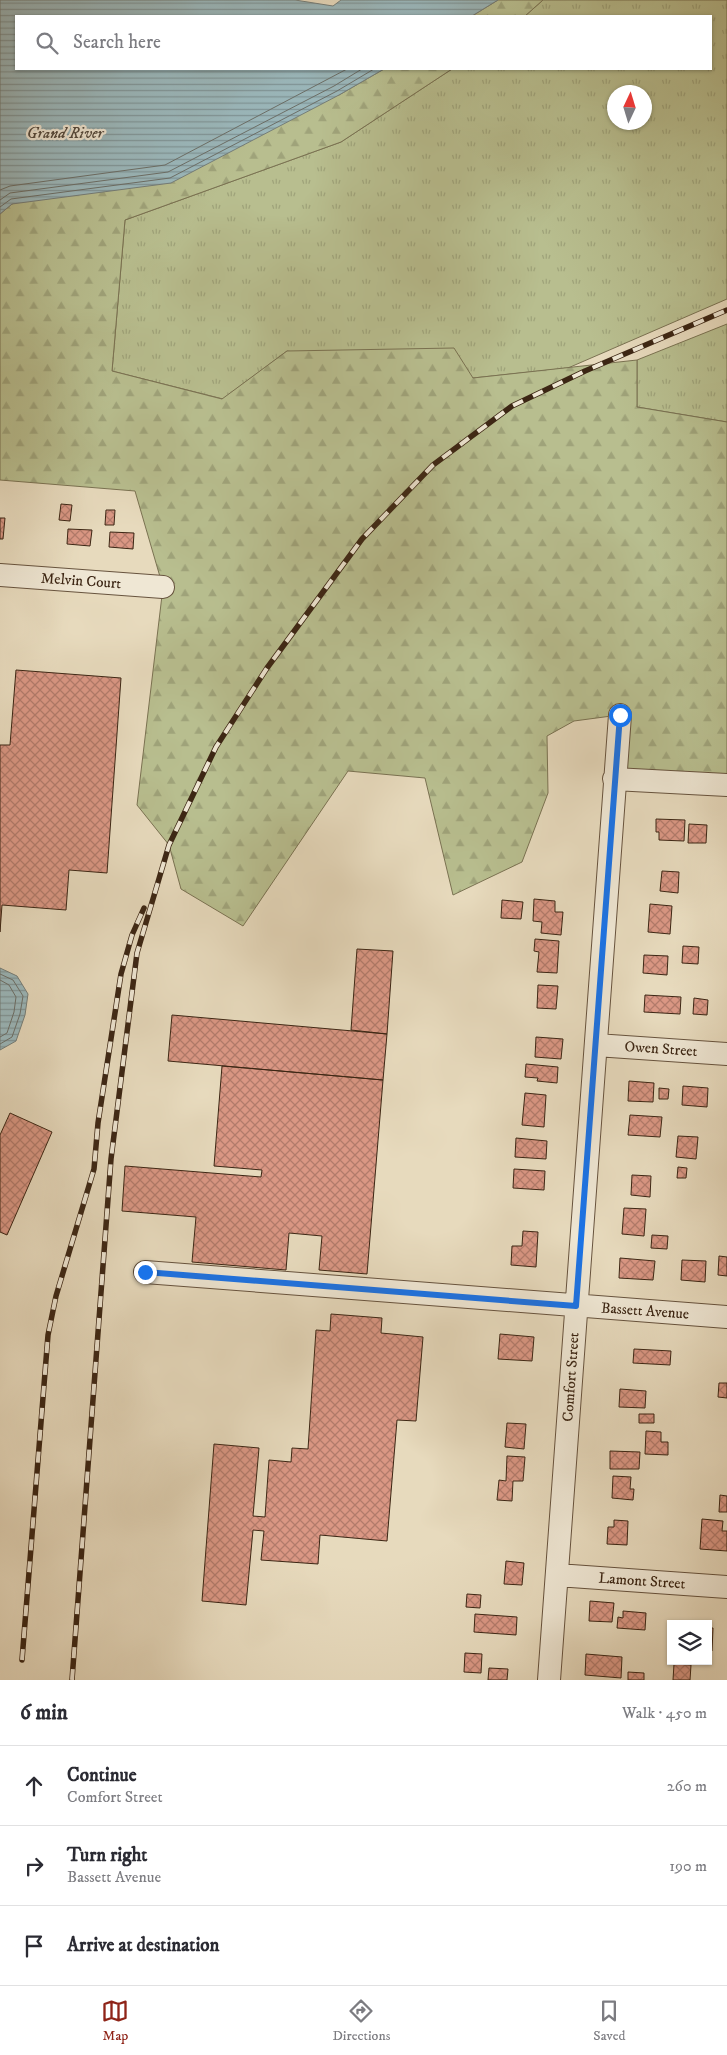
<!DOCTYPE html>
<html lang="en">
<head>
<meta charset="utf-8">
<style>
	:root { --surface:#fff; --page:#f2f2f3; --text:#2b2b33; --muted:#7c7c81; --line:#e1e1e2; --accent:#8f2418 }
	body { margin:0; font-family:"IM FELL DW Pica",serif; background:var(--page); color:var(--text) }
	.controls { position:absolute; right:15px; bottom:15px; display:grid; overflow:hidden; border-radius:0px; box-shadow:0 1px 4px #0004 }
	.controls button { width:45px; height:45px; display:grid; place-items:center; padding:0; border:0; border-bottom:1px solid var(--line); background:var(--surface); color:var(--text); font:25px sans-serif }
	.compass { position:absolute; left:607px; top:85px; width:45px; height:45px; border-radius:50%; background:var(--surface); box-shadow:0 1px 4px #0004; rotate:4deg }
	.stop { position:absolute; width:15px; height:15px; margin:-11px; border:4px solid #1a73e8; border-radius:50%; background:#fff }
	.stop.end { background:#1a73e8; border-color:#fff; box-shadow:0 1px 5px #0008 }
	.list { margin:0; padding:0; list-style:none }
	h2 { display:flex; justify-content:space-between; align-items:center; height:65px; margin:0; padding:0 20px; font-size:21px }
	h2 small { font-size:16px; font-weight:400; color:var(--muted) }
	.list li { display:grid; grid-template-columns:32px 1fr auto; gap:15px; align-items:center; box-sizing:border-box; height:80px; padding:0 20px; border-top:1px solid var(--line) }
	.list b { display:block; font-size:19px; white-space:nowrap }
	.list p { margin:0; font-size:16px; white-space:nowrap; color:var(--muted) }
	.list em { font-size:16px; font-style:normal; color:var(--muted) }
	.icon { flex:none; width:28px; height:28px; fill:none; stroke:currentColor; stroke-width:2; stroke-linecap:round; stroke-linejoin:round }
	.map { position:relative; flex:none; width:727px; height:1680px; overflow:hidden }
	.search { position:absolute; background:var(--surface); box-shadow:0 1px 4px #0004; left:15px; right:15px; top:15px; height:55px; display:flex; align-items:center; gap:12px; box-sizing:border-box; padding:0 18px; border-radius:0px; color:var(--muted); font-size:19px }
	.sheet { height:305px; background:var(--surface) }
	nav { display:flex; justify-content:space-around; align-items:center; box-sizing:border-box; height:70px; border-top:1px solid var(--line); background:var(--surface); font-size:14px; color:var(--muted) }
	nav a { display:grid; justify-items:center; gap:2px }
	nav .on { color:var(--accent) }
	.map>svg:first-child { display:block }
	.grass { fill:url(#grass-tufts); stroke:#7a7252; fill-rule:evenodd }
	.forest { fill:url(#forest-firs); stroke:#7a7252 }
	.water { fill:url(#water-rules); stroke:#757e79 }
	.lines { fill:none; stroke-linecap:round; stroke-linejoin:round }
	.shore { stroke:#6c6f68; stroke-width:1 }
	.building { fill:url(#building-cross-hatch); stroke:#3c2614 }
	.minor-casing { stroke:#67533e; stroke-width:24 }
	.minor { stroke:#efe7d4; stroke-width:22 }
	.rail-casing { stroke:#3c2614; stroke-width:5.5 }
	.rail { stroke:#efe7d4; stroke-width:4; stroke-dasharray:11; stroke-linecap:butt }
	.route { stroke:#1a73e8; stroke-width:6 }
	.labels { text-anchor:middle; dominant-baseline:central; stroke-width:4.5; stroke-linejoin:round; paint-order:stroke }
	.street-label { font-size:15px; fill:#3c2614; stroke:#efe7d4 }
	.water-label { font-size:16px; font-style:italic; fill:#544a3e; stroke:#efe7d4 }
</style>
</head>
<body>
<div class="map">
<svg width="727" height="1680" viewBox="0 0 727 1680">
	<defs>
		<pattern id="grass-tufts" width="24" height="20" patternUnits="userSpaceOnUse" patternTransform="scale(1.25)"><rect width="24" height="20" fill="#b8be8f"/><path d="M3 7l-1-3M5 7V3M7 7l1-3M15 17l-1-3M17 17v-4M19 17l1-3" fill="none" stroke="#9fa37a"/></pattern>
		<pattern id="forest-firs" width="22" height="20" patternUnits="userSpaceOnUse" patternTransform="scale(1.25)"><rect width="22" height="20" fill="#b8be8f"/><path d="M5 1l3.5 6h-7zM16 11l3.5 6h-7z" fill="#9fa37a"/></pattern>
		<pattern id="water-rules" width="6" height="5" patternUnits="userSpaceOnUse" patternTransform="scale(1.25)"><rect width="6" height="5" fill="#9bb8bc"/><path d="M0 2.5h6" fill="none" stroke="#809598"/></pattern>
		<pattern id="building-cross-hatch" width="8" height="8" patternUnits="userSpaceOnUse" patternTransform="scale(1.25)"><rect width="8" height="8" fill="#da9784"/><path d="M0 0l8 8M0 8l8-8" fill="none" stroke="#b27b6b"/></pattern>
	</defs>
	<rect width="100%" height="100%" fill="#e7dabd"/>
	<filter id="stains"><feTurbulence type="fractalNoise" baseFrequency=".004" numOctaves="4"/><feColorMatrix values="0 0 0 0 .2 0 0 0 0 .09 0 0 0 0 .02 0 0 0 .5 -.17"/></filter>
	<radialGradient id="worn" r=".72"><stop offset=".6" stop-color="#630" stop-opacity="0"/><stop offset="1" stop-color="#630" stop-opacity=".3"/></radialGradient>
	<path class="grass" d="M543,0H727V299L568,368L473,378L287,351L223,399L112,371L125,220L341,142L452,69H711V16H525ZM614,92H644V122H614Z
		M727,324V422L637,407V360Z"/>
	<path class="forest" d="M498,0H543L525,16H472Z
		M384,69H452L341,142L125,220L112,371L222,399L287,351L454,348L473,378L637,360V407L727,422V785L614,779L619,715L574,721L547,736L548,793L522,862L453,895L425,778L348,771L243,926L181,889L169,845L137,805L163,587L135,491L0,480V214L12,204L339,95Z"/>
	<path class="water" d="M0,0H295L333,6L341,0H498L472,16H16V69H384L339,95L171,183L12,204L0,214Z
		M0,968L17,976L28,994L25,1015L16,1041L0,1050Z"/>
	<g class="lines">
		<path class="shore" d="M0,190L10,186L165,165L347,69
			M0,200L10,193L168,172L334,86L362,69
			M0,207L11,199L170,178L337,91L374,69
			M0,974L13,980L23,996L20,1014L12,1037L0,1044
			M0,980L9,985L16,997L14,1012L7,1033L0,1037"/>
	</g>
	<path class="building" d="M61,504L72,505L70,521L59,520Z
		M106,510H115L114,525H105Z
		M0,518H5L3,539H0Z
		M68,529L92,530L90,546L67,544Z
		M110,532L134,533L133,549L109,547Z
		M16,670L121,678L107,873L69,870L66,910L2,905L0,932V745H10Z
		M656,819L685,820L684,841L659,840V832H656Z
		M689,824L707,825L706,843H688Z
		M662,871L679,872L678,893L660,891Z
		M534,899L555,901V912H563L561,935L541,933L542,922L533,921Z
		M502,900L523,902L521,919L501,918Z
		M650,904L672,906L670,934L648,932Z
		M535,939L559,941L557,973L537,972L539,952L534,951Z
		M683,946L699,947L698,964L682,963Z
		M357,949L393,951L387,1034L351,1030Z
		M644,955L668,956L667,975L643,973Z
		M538,985L558,986L556,1009L537,1008Z
		M645,995L681,997L680,1014L644,1012Z
		M694,998L708,1000L707,1015L693,1014Z
		M172,1015L387,1034L383,1080L168,1061Z
		M536,1037L563,1039L561,1059L535,1057Z
		M526,1064L558,1067L557,1083L537,1081L538,1078L525,1077Z
		M222,1066L383,1080L367,1274L319,1270L322,1236L289,1233L286,1270L192,1262L196,1217L122,1211L125,1166L261,1177L262,1170L214,1166Z
		M629,1081L654,1083L653,1102L628,1101Z
		M683,1086L708,1088L707,1107L682,1105Z
		M659,1088L669,1089L668,1099H659Z
		M525,1093L546,1095L544,1127L522,1125Z
		M10,1113L52,1132L7,1235L0,1232V1135Z
		M630,1115L662,1117L660,1137L628,1135Z
		M678,1136L698,1137L696,1159L676,1157Z
		M516,1138L547,1141L546,1159L515,1157Z
		M678,1167L687,1168L686,1178H677Z
		M514,1169L545,1171L544,1190L513,1188Z
		M632,1175L651,1176L650,1197L631,1195Z
		M624,1208L646,1209L644,1236L622,1234Z
		M523,1231L538,1232L536,1267L511,1265L512,1246H522Z
		M652,1235L668,1236L667,1249L651,1248Z
		M719,1256L727,1257V1276L718,1275Z
		M620,1258L655,1261L653,1280L619,1278Z
		M682,1260L706,1261L705,1282L681,1280Z
		M331,1314L382,1318L381,1333L423,1337L416,1421L397,1420L387,1541L320,1535L318,1564L261,1560L264,1531L253,1530L246,1605L202,1601L214,1444L259,1448L253,1516L265,1517L269,1460L291,1462L292,1448L308,1449L316,1330L330,1331Z
		M500,1334L534,1337L532,1361L498,1359Z
		M634,1349L671,1351L670,1365L633,1363Z
		M719,1383H727V1398L718,1397Z
		M620,1389L646,1391L645,1408L619,1407Z
		M639,1414H654V1423H639Z
		M507,1423L526,1424L524,1449L505,1447Z
		M646,1431L661,1432V1442H668V1455L645,1454Z
		M610,1451L640,1452L639,1469H610Z
		M507,1456L525,1457L523,1481H513L512,1501L497,1500L499,1480L506,1481Z
		M613,1476L631,1477L630,1489H634L633,1500L612,1498Z
		M720,1495L727,1496V1512H719Z
		M702,1519L723,1521L722,1531H727V1551L700,1549Z
		M614,1520L628,1521L627,1545L607,1544L608,1527H614Z
		M506,1561L524,1563L522,1585L504,1584Z
		M467,1594L481,1595L480,1608L466,1607Z
		M590,1601L614,1603L612,1622L589,1621Z
		M623,1611L646,1613L645,1630L617,1628L618,1617L623,1618Z
		M475,1614L517,1617L516,1635L474,1632Z
		M708,1628H713L712,1651L708,1650Z
		M465,1653L482,1654L481,1673L464,1672Z
		M586,1654L622,1657L621,1678L585,1675Z
		M674,1664L691,1665L690,1680H673Z
		M489,1668L508,1669L507,1680H488Z
		M628,1672L644,1673V1680H628Z"/>
	<g class="lines">
		<g class="minor-casing">
			<path id="minor" d="M0,575L163,587
				M614,779L727,785
				M596,1045L727,1054
				M145,1272L727,1317
				M557,1575L727,1587
				M549,1680L620,715"/>
		</g>
		<use href="#minor" class="minor"/>
		<g class="rail-casing">
			<path id="rail" d="M22,1660L48,1335L56,1296L94,1169L98,1123L121,974L132,935L144,908
				M72,1680L111,1159L137,953L169,845L216,747L267,668L362,539L433,465L512,406L585,371L727,310"/>
		</g>
		<use href="#rail" class="rail"/>
	</g>
	<g class="lines">
		<path class="route" d="M145,1272L576,1306L620,715"/>
	</g>
	<g class="labels">
		<g class="street-label">
			<text transform="translate(81 581) rotate(4)">Melvin Court</text>
			<text transform="translate(661 1049) rotate(4)">Owen Street</text>
			<text transform="translate(645 1311) rotate(4)">Bassett Avenue</text>
			<text transform="translate(571 1377) rotate(-86)">Comfort Street</text>
			<text transform="translate(642 1581) rotate(4)">Lamont Street</text>
		</g>
		<g class="water-label">
			<text x="65" y="133">Grand River</text>
		</g>
	</g>
	<rect width="100%" height="100%" filter="url(#stains)"/>
	<rect width="100%" height="100%" fill="url(#worn)"/>
</svg>
<div class="controls">
<button><svg class="icon" aria-label="layers" viewBox="0 0 24 24"><path d="M12 4l9 5-9 5-9-5zM3 14l9 5 9-5"/></svg></button>
</div>
<svg class="compass" viewBox="-18 -18 36 36"><path d="M0-13l5 13h-10z" fill="#e53935"/><path d="M0 13l5-13h-10z" fill="#7c7c81"/></svg>
<div class="stop" style="left:620px;top:715px"></div>
<div class="stop end" style="left:145px;top:1272px"></div>
<div class="search"><svg class="icon" aria-label="search" viewBox="0 0 24 24"><circle cx="10" cy="10" r="6"/><path d="M15 15l6 6"/></svg>Search here</div>
</div>
<section class="sheet">
<h2>6 min<small>Walk · 450 m</small></h2>
<ul class="list">
<li><svg class="icon" aria-label="ahead" viewBox="0 0 24 24"><path d="M12 20V5M6 11l6-6 6 6"/></svg><div><b>Continue</b><p>Comfort Street</p></div><em>260 m</em></li>
<li><svg class="icon" aria-label="right" viewBox="0 0 24 24"><path d="M7 20v-9h11M14 6l5 5-5 5"/></svg><div><b>Turn right</b><p>Bassett Avenue</p></div><em>190 m</em></li>
<li><svg class="icon" aria-label="arrive" viewBox="0 0 24 24"><path d="M6 21V4h12l-3 4 3 4H6"/></svg><div><b>Arrive at destination</b></div></li>
</ul>
</section>
<nav>
<a class="on"><svg class="icon" aria-label="map" viewBox="0 0 24 24"><path d="M3 6l6-2 6 2 6-2v14l-6 2-6-2-6 2zM9 4v14M15 6v14"/></svg>Map</a>
<a><svg class="icon" aria-label="directions" viewBox="0 0 24 24"><path d="M12 3l9 9-9 9-9-9zM9 14v-3h6M13 9l2 2-2 2"/></svg>Directions</a>
<a><svg class="icon" aria-label="saved" viewBox="0 0 24 24"><path d="M7 4h10v16l-5-4-5 4z"/></svg>Saved</a>
</nav>
</body>
</html>
